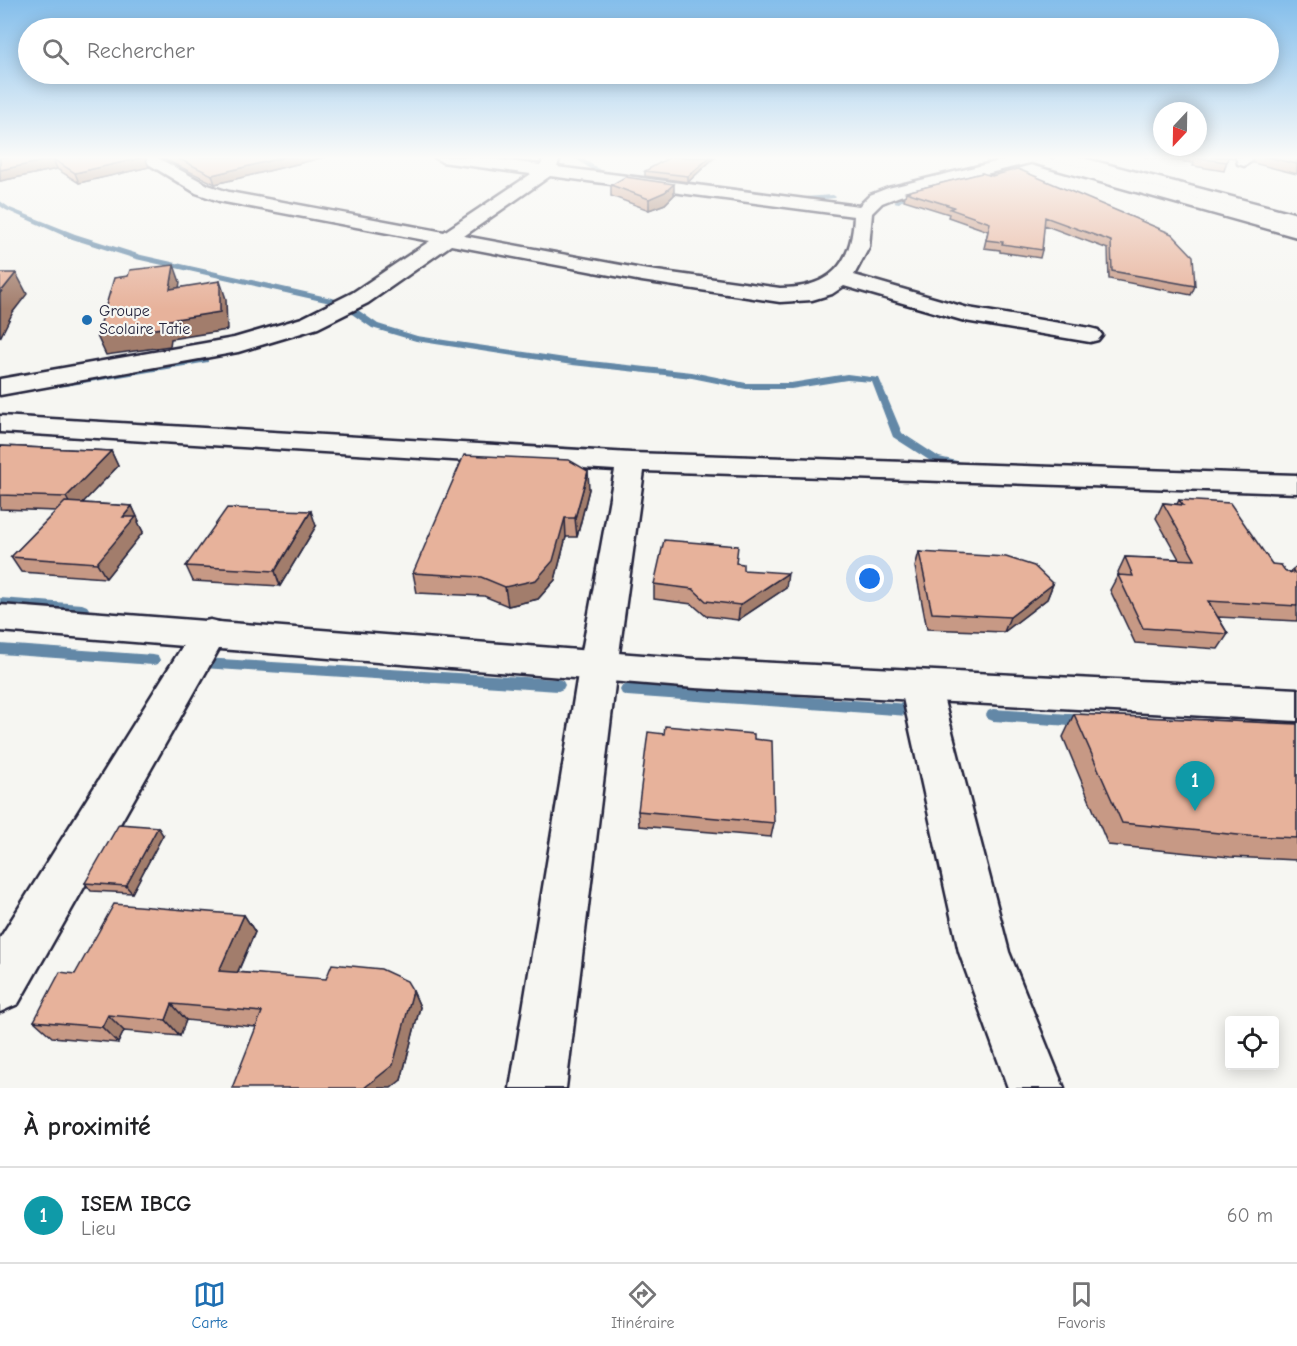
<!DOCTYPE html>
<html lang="fr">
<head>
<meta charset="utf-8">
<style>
	:root { --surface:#fff; --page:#f2f2f2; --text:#202124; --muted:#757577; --line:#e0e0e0; --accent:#1f6fb2 }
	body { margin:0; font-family:"Comic Neue",sans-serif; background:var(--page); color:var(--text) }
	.controls { position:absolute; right:18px; bottom:18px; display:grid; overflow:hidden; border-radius:6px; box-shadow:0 3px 15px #0003 }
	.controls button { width:54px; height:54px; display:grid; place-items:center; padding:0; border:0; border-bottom:2px solid var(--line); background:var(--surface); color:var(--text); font:30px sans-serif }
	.compass { position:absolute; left:1153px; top:102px; width:54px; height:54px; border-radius:50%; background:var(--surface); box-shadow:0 3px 15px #0003; rotate:202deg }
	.you { position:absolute; left:870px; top:579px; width:21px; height:21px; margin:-15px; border:4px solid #fff; border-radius:50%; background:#1a73e8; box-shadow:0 0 0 9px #1a73e833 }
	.badge { display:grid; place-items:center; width:39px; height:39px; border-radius:50%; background:var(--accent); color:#fff; font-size:20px; font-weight:700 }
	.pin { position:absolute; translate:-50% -50px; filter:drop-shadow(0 2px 3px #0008) }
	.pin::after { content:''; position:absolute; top:32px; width:21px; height:18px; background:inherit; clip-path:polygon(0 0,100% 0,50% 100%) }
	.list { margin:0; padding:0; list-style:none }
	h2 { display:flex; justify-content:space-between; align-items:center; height:78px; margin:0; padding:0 24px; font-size:26px }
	h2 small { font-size:20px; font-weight:400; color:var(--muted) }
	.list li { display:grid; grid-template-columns:39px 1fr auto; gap:18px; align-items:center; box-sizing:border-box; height:96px; padding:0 24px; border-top:2px solid var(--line) }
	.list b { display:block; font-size:22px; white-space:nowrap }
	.list p { margin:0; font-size:20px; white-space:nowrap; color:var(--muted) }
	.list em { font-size:20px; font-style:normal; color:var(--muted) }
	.icon { flex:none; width:33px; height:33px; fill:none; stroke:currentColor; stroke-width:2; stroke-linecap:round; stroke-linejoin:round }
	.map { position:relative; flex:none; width:1297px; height:1088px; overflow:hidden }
	.search { position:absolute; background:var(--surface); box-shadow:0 3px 15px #0003; left:18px; right:18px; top:18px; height:66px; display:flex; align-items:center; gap:15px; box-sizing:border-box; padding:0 21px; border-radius:33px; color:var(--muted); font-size:22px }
	.sheet { height:174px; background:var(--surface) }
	nav { display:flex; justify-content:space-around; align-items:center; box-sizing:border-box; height:84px; border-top:2px solid var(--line); background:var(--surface); font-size:16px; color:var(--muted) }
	nav a { display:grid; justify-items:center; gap:3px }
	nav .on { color:var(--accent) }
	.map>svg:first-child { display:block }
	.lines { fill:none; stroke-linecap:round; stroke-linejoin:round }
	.stream { fill:#6388a7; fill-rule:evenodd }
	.minor-casing { stroke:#22223b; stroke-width:5 }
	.secondary-casing { stroke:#22223b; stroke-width:5 }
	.primary-casing { stroke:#22223b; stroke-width:5 }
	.trunk-casing { stroke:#22223b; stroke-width:5 }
	.minor { fill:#f6f6f2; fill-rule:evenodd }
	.secondary { fill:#f6f6f2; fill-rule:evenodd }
	.primary { fill:#f6f6f2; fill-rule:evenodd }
	.trunk { fill:#f6f6f2; fill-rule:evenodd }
	.wall { fill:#c79985; stroke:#22223b; stroke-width:1.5 }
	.shaded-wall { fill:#a27d6c; stroke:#22223b; stroke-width:1.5 }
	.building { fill:#e7b29b; stroke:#22223b; stroke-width:1.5 }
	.poi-dot { fill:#1f6fb2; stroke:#f6f6f2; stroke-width:2 }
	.labels { text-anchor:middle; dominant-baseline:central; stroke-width:4.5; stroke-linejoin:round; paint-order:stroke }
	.far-poi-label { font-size:16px; fill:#22223b; stroke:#f6f6f2; text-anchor:start }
</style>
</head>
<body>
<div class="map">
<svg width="1297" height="1088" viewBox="0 0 1297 1088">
	<rect width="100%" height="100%" fill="#f6f6f2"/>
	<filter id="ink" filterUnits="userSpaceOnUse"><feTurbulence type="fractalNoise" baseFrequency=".0167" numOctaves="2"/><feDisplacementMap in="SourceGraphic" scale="12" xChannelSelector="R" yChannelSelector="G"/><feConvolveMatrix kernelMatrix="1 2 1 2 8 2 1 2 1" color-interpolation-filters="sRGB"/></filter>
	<g filter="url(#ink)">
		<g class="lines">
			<path class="stream" d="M573,157H580L604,172L617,176L614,178L600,175Z
				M185,173H189L212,185L207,186L185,175Z
				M918,191L921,193L920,194L907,197L899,203L894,202L903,195Z
				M833,195L836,197L835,198L790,202L787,200L790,198Z
				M0,201L10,208L75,234L141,255L345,301L378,324L417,336L572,359L692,372L746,383H791L847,374L879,378L902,433L939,457L975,465L976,467L971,470L932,462L893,437L872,382L847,380L791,389H746L692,378L572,365L416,341L372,328L339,305L136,259L69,238L6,210L0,206Z
				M205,357L208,358V362L60,387L55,384L60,381Z
				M0,598L82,604L87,606L89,609L87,612L82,614L0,608Z
				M0,644L153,655L158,656L160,660L158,664L153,665L0,654Z
				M203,658L558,679L563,681L565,685L563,689L558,691L203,668L198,667L196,663L198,659Z
				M627,684L922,705L927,707L929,711L927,715L922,717L627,696L622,694L620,690L622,686Z
				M993,709L1085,715L1090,717L1092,721L1090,725L1085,727L993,721L988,719L986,715L988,711Z"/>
			<g class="minor-casing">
				<path id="minor" d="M137,157H156L208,185L229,192L444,232L531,174L442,162L434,157H477L541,165L544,157H560L557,167L859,206L870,195L888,188L1016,157H1038L1037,161L900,196L882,203L872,213L869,247L854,275L968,308L1090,328L1098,330L1102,335L1098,340L1090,342L965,321L844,286L832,294L812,300L780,302L642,281L451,245L368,303L318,328L238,352L0,395V379L234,338L302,318L352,293L430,241L219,201L196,193ZM550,176L854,216C852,266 829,288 780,288L642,269L464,236Z
					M1236,157H1252V161L1244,166L1238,164Z
					M0,416L631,453L1297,475V493L644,471L617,668L566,1088H510L579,668L615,470L0,432Z
					M210,620L223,623L228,633L18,1004L0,1012V938L197,623Z
					M921,674L935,678L941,689L1009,952L1064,1088H1008L959,952L901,689L907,678Z"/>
			</g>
			<g class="secondary-casing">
				<path id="secondary" d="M0,605L695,659L1297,689V721L695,688L0,631Z"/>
			</g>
			<g class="primary-casing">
				<path id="primary" d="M1020,157H1045L1297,225V237L1022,160Z"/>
			</g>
			<g class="trunk-casing">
				<path id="trunk" d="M1053,157H1079L1297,214V226L1055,160Z"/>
			</g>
			<use href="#minor" class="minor"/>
			<use href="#secondary" class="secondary"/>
			<use href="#primary" class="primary"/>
			<use href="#trunk" class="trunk"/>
		</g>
		<path class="wall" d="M0,157H144L149,167L79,183L57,169L0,181Z
			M160,157H325L215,184Z
			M715,157L688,182L645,176V171Z
			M1144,157H1235L1234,158L1228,157L1224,171L1193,166L1194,163Z
			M1252,157H1297V174L1253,163Z
			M982,173L1195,286L1191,295L1109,279L1108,249L1044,225L1042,250L1040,258L1000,252V250L984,248L988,231L948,217L949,214L904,200L906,192Z
			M611,185L674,195L665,204L649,210L611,196Z
			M0,446L111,451L118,466L82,503L132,506L139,521L138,522L143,532L106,578L21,572L11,557L56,511L0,509Z
			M589,489L577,537H566L555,580L538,599L508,606L484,596L417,593L413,573Z
			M1179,500L1272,564L1286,572H1290L1292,570L1297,566V621L1218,617L1228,634L1218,649L1135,643L1110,590L1118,575L1119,576L1118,572L1125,557L1179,559L1156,518L1163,503L1177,504Z
			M316,526L280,586L193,581L186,566Z
			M919,552L1053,584L1047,599L1004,632L927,629L915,567Z
			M743,570L786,588L738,620L706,616L692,604L654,599V584Z
			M1074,714L1297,724V860L1230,857L1108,845L1063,737Z
			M664,734L754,739L774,823L771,837L639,826L638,811Z
			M163,835L132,893L91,891L85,883Z
			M244,915L255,932L238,972L413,991L420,1007L401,1080L256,1027L186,1020L180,1036L124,1031L118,1043L52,1037L34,1021L75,974Z"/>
		<path class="shaded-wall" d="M145,157L149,167L79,183L75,173Z
			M285,157H325L215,184L212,175Z
			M710,157H715L688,182V176Z
			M53,159L57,169L0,181V170Z
			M674,184V195L665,204L649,210V199Z
			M174,265L180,282L176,306L170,289Z
			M16,273L27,294L13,312L0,338V293Z
			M220,281L226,299L227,330L171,339L170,346L106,355L97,336L164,321Z
			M111,451L118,466L74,512L66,497Z
			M588,471L589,489L577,537L575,518Z
			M132,506L139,521L138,522L143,532L106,578L97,563L123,517Z
			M311,511L316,526L280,586L275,571Z
			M565,518L566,537L555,580L538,599L508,606L505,587Z
			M788,573L786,588L738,620L740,605Z
			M1053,584L1047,599L1004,632L1010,617Z
			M158,827L163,835L132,893L126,886Z
			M244,915L255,932L231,987L219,971Z
			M413,991L420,1007L401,1080L391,1088H364Z
			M172,1004L186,1020L180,1036L166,1020Z
			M108,1015L124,1031L118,1043L102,1027Z"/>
		<path class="building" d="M0,157H145L75,173L53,159L0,170Z
			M175,157H285L212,175Z
			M670,157H710L688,176L645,171Z
			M1197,157H1228L1227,162L1196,158Z
			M1266,157H1297V164Z
			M1018,169L1172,234L1193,256L1195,286L1112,271L1111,241L1045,217L1042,250L1002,244L1003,242L986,240L990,223L950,209L954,207L906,192L982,173L992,176Z
			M625,177L674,184L665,192L649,199L611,185Z
			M174,265L170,289L220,281V312L164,321L163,328L97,336L114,278L128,276L130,270Z
			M0,273H16L0,293Z
			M0,446L111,451L66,497L0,495Z
			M464,455L569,460L588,471L575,518H565L553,561L536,580L505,587L481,577L413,573Z
			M1179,500L1230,503L1272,564L1281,565L1286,572L1294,573L1292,570L1297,566V606L1208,601L1228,634L1143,628L1118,575L1133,576L1125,557L1195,560L1163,503L1183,505Z
			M65,502L132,506L123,517H136L97,563L11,557Z
			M227,508L311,511L275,571L186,566Z
			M664,540L738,546L736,563L743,564V570L788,573L740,605L706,601L693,589L654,584Z
			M919,552L1006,557L1034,566L1053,584L1010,617L932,613Z
			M1074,714L1297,724V838L1248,836L1122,823Z
			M665,726L754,734V739L772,741L774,823L638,811L648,732L664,734Z
			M119,824L158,827L126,886L85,883Z
			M114,904L244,915L219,971L326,979L332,964L381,969L407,981L413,991L393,1065L364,1088H232L262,1012L172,1004L166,1020L108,1015L102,1027L34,1021L60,972L75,974Z"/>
	</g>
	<linearGradient id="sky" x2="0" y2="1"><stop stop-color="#84beeb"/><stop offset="0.51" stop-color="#fbfbf9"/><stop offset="1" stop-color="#fbfbf9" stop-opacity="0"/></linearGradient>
	<rect width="1297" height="309" fill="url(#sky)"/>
	<circle class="poi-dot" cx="87" cy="320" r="6"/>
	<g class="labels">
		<g class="far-poi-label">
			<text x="99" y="311">Groupe<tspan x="99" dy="18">Scolaire Tatie</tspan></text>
		</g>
	</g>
</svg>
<div class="controls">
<button><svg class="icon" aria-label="locate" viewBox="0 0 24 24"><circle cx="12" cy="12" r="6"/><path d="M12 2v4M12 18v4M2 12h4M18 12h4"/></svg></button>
</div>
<svg class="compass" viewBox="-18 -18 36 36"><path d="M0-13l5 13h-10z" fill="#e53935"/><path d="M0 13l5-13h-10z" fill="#757577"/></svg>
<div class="you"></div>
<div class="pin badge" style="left:1195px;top:811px;background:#0f9aa8">1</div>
<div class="search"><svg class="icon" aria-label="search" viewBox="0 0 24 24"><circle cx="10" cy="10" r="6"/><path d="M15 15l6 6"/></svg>Rechercher</div>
</div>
<section class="sheet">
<h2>À proximité<small></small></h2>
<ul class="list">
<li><span class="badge" style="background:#0f9aa8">1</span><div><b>ISEM IBCG</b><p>Lieu</p></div><em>60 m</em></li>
</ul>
</section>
<nav>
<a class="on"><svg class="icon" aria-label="map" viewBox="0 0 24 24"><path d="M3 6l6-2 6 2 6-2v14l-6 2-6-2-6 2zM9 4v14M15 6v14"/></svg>Carte</a>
<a><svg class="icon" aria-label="directions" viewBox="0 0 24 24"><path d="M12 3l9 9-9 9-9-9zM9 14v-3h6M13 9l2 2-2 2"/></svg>Itinéraire</a>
<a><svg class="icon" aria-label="saved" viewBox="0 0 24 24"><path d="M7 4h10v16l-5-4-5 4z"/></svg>Favoris</a>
</nav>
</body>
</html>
